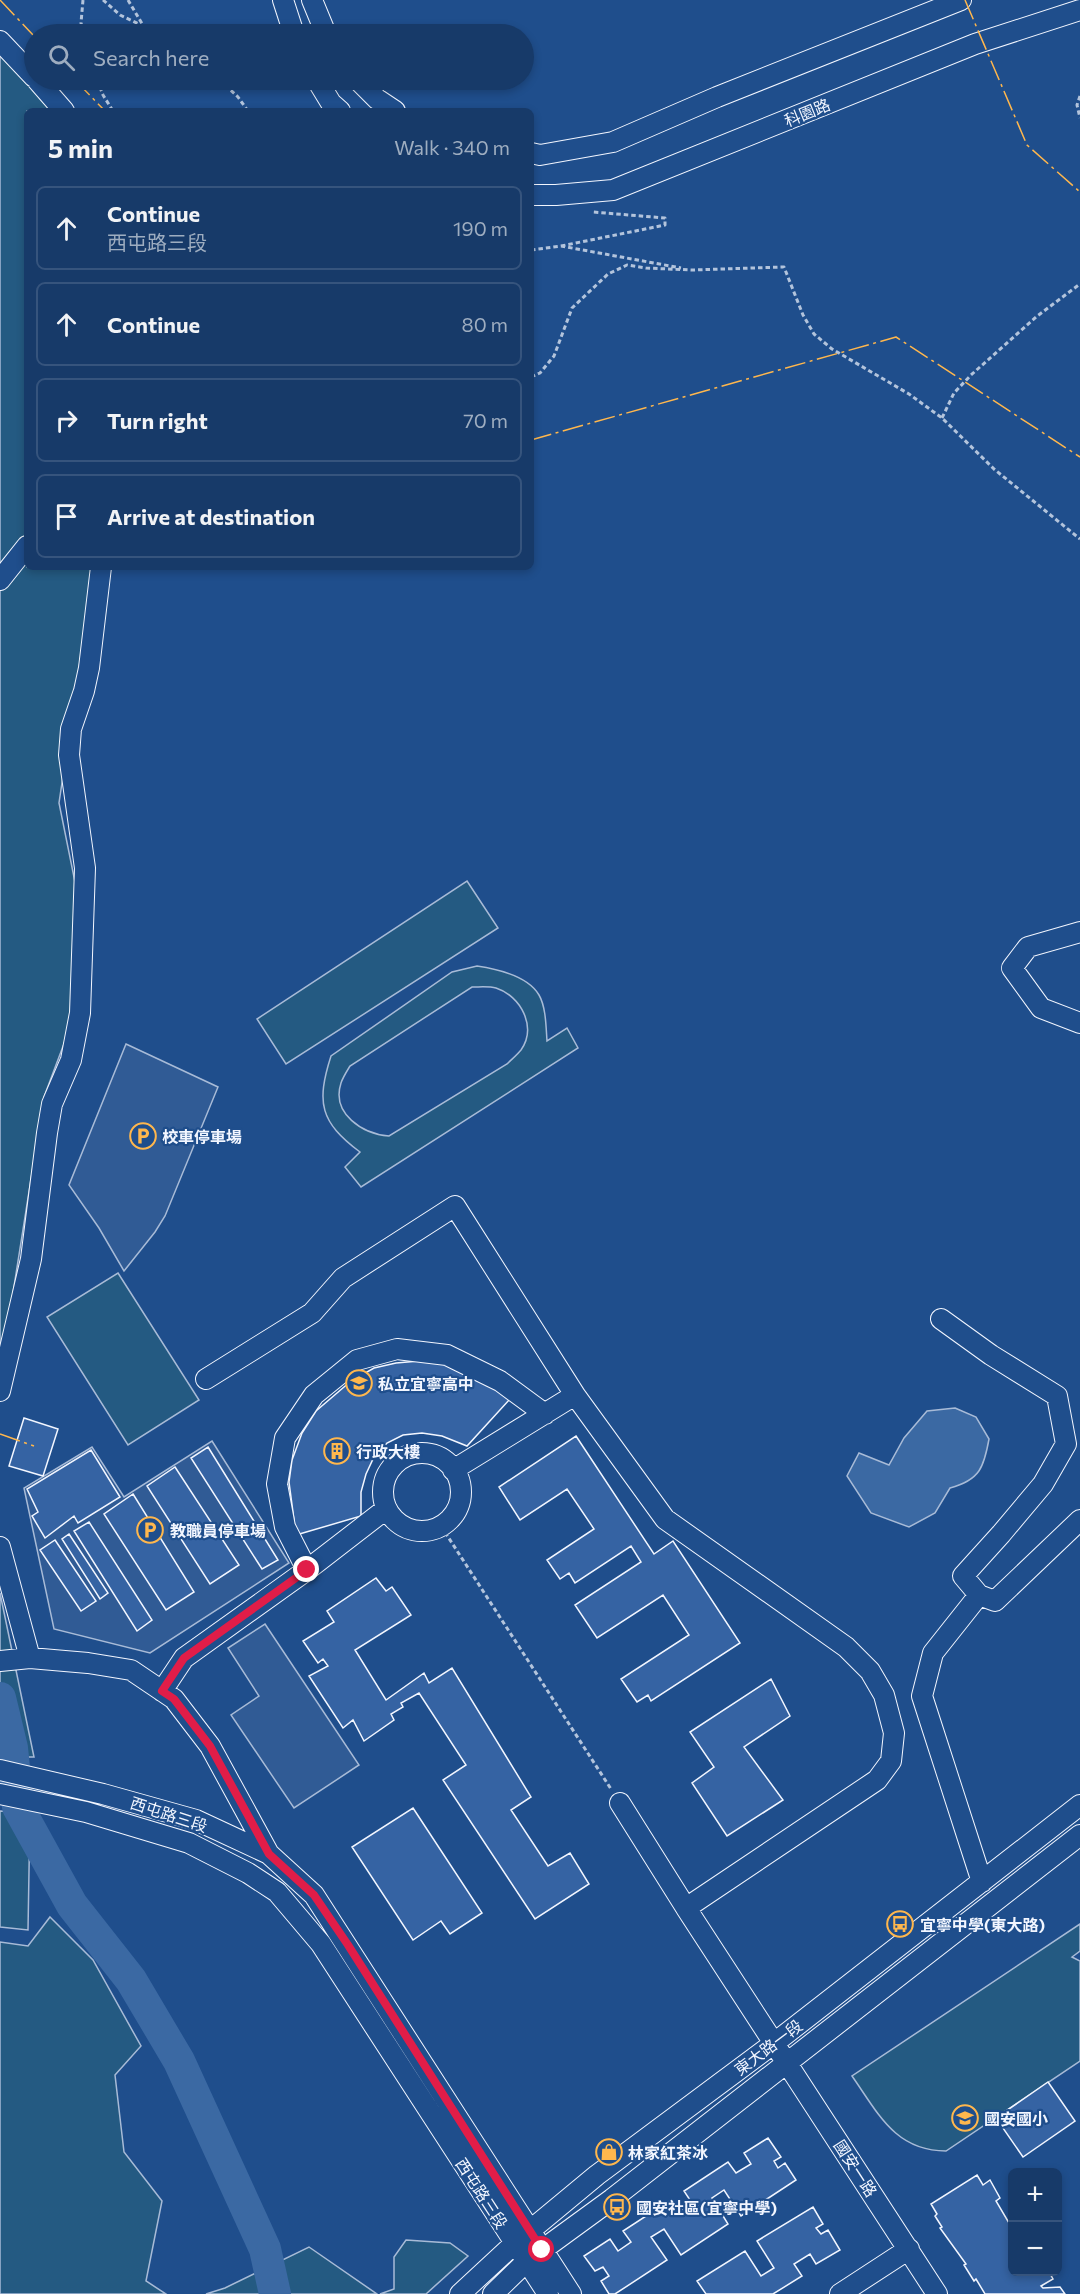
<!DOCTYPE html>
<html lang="en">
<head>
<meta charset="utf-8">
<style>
	:root { --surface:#173a69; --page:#244571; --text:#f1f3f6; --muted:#9eadc0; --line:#36547d }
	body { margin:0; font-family:Commissioner,"Noto Sans TC",sans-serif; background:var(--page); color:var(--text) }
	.controls { position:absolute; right:18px; bottom:18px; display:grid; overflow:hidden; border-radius:9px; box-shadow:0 3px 9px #0003 }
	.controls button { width:54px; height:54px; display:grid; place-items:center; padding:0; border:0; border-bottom:2px solid var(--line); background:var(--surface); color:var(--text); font:30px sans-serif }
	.stop { position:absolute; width:18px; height:18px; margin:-14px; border:4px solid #e11d48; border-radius:50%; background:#fff }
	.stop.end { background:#e11d48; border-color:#fff; box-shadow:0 2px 6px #0008 }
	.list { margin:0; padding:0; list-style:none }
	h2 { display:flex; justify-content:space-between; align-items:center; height:78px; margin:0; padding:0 24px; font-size:26px }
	h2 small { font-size:20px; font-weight:400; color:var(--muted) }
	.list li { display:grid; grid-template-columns:39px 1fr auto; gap:18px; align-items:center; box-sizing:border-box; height:84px; margin:0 12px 12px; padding:0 12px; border:2px solid var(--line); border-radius:9px }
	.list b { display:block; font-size:22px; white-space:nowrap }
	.list p { margin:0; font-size:20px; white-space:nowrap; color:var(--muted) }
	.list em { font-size:20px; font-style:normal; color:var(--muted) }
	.icon { flex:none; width:33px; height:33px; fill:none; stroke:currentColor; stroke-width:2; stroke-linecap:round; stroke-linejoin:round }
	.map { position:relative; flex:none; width:1080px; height:2294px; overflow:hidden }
	.search { position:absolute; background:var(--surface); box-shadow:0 3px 9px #0003; left:24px; top:24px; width:510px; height:66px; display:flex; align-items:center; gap:15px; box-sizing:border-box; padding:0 21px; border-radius:33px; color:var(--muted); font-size:22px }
	.panel { position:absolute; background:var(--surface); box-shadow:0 3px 9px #0003; left:24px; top:108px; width:510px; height:462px; border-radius:9px }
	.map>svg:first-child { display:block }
	.green { fill:#245a82; stroke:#a8bbd7; stroke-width:1.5; fill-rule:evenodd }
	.parking { fill:#305b95; stroke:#a8bbd7; stroke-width:1.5 }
	.water { fill:#3b69a3; stroke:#a8bbd7; stroke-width:1.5 }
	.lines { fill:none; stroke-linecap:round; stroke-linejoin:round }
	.river { stroke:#3b69a3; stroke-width:32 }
	.building { fill:#3563a3; stroke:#f2f6ff; stroke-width:1.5 }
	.minor-casing { stroke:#f2f6ff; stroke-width:22 }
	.path { stroke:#b3c4dc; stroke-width:3; stroke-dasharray:4.5 3; stroke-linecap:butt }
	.minor { stroke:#1f4e8c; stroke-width:20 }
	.power { stroke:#ffb74d; stroke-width:1.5; stroke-dasharray:21 4.5 3 4.5; stroke-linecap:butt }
	.route { stroke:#e11d48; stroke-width:8 }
	.labels { text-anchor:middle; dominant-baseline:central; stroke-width:4.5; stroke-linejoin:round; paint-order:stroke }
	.street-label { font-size:16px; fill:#f2f6ff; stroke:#1f4e8c }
	.poi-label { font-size:16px; font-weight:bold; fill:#f2f6ff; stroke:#1f4e8c; text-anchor:start }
</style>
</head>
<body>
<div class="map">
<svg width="1080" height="2294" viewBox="0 0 1080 2294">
	<rect width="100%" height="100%" fill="#1f4e8c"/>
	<path class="green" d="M0,42L63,111H27V567H94L59,803L76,887L71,1025L44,1097L6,1337L0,1356Z
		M467,881L498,928L286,1064L257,1019Z
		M477,966C497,969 528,976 539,995C546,1007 546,1027 547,1041L567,1028L578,1048L361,1187L345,1167L360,1152C320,1122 316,1103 331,1056L452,972ZM472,987C480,987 489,986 496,988C521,996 537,1027 521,1050C517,1055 512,1059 507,1064L389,1136C363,1134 331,1114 341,1083C343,1077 347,1071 350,1066Z
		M118,1273L199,1400L128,1445L47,1317Z
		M0,1593L34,1757H0Z
		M0,1811L30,1813L28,1930L0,1927Z
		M50,1917L93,1960L141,2046L115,2075L124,2152L162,2201L146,2281L166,2294H0V1942L28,1946Z
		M1080,1924V1951L1072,1957L1080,1961V2061L946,2151C895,2151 878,2113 852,2076Z
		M406,2240L450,2243L468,2256L426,2294H380L394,2289V2257Z
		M309,2247L377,2294H206L225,2288Z"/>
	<path class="parking" d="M126,1044L218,1087L165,1216L155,1232L124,1271L99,1228L69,1185Z
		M212,1441L289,1563L150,1653L54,1629L24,1488L92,1447L124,1497Z
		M265,1624L359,1765L294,1808L231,1715L259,1696L228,1648Z"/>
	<path class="water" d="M955,1408L976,1417L989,1439C984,1467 980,1480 950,1488L935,1513L909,1527L871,1513L847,1476L859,1453L889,1465L904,1438L927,1411Z"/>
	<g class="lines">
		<path class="river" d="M0,1698L12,1748L18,1807L72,1905L131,1980L179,2061L265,2249L275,2294"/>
	</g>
	<path class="building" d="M419,1361L438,1363L462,1369L486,1381L510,1399L467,1446L442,1436L422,1433L403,1435L387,1443L374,1457L366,1474L361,1492V1516L296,1535L289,1482L292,1460L302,1433L316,1411L351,1381L374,1368L396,1363Z
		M24,1418L58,1429L43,1476L9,1466Z
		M576,1436L654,1554L673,1541L740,1643L651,1701L648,1695L637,1702L621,1679L689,1635L663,1595L597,1638L575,1605L641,1562L631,1546L575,1583L569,1573L560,1579L547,1560L594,1529L567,1489L520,1520L499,1487Z
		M208,1447L278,1560L262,1569L191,1458Z
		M91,1450L120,1497L78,1523L74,1516L45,1538L32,1516L38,1512L27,1489Z
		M175,1467L239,1565L210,1584L147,1486Z
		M133,1494L194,1592L166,1610L104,1514Z
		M89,1522L152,1620L137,1631L74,1531Z
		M69,1534L108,1593L100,1599L62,1539Z
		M55,1540L96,1601L81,1611L40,1550Z
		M376,1578L386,1591L392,1587L411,1615L355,1650L386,1700L424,1673L429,1683L452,1668L531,1797L511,1810L548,1866L570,1853L589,1884L535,1919L443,1780L466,1765L419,1693L401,1703L403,1707L391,1714L394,1720L364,1741L353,1720L343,1728L309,1676L328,1666L323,1659L318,1663L303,1641L334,1622L327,1611Z
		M771,1679L790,1716L744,1747L783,1800L727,1836L692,1783L714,1767L690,1732Z
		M413,1808L482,1913L450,1934L441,1921L413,1940L352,1847Z
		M1048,2082L1075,2121L1023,2157L996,2118Z
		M768,2138L781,2157L774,2161L778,2168L785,2163L796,2180L741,2216L724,2190L712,2198L728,2224L681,2255L664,2229L651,2237L667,2260L615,2294H609L601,2281L609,2276L603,2267L595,2271L584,2256L610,2239L618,2251L631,2242L623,2231L669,2201L676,2213L692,2203L684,2191L728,2162L736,2173L751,2164L744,2153Z
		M977,2175L983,2185L990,2180L1000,2198L996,2201L1012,2228V2272H1049L1053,2279L1041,2286L1043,2288L1060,2287L1065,2294H985L976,2279L974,2281L964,2265L966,2264L940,2228L942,2227L935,2216L937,2214L931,2204Z
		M813,2207L823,2224L816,2228L821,2234L828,2230L840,2250L816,2264L810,2254L794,2264L802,2276L773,2294H706L697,2281L745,2251L761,2276L774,2268L757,2241Z"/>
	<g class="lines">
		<g class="minor-casing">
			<path id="minor" d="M283,0L294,34
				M312,0L326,34
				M0,41L34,77
				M37,80L64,111
				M317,80L331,103L340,111
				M358,80L377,99L395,111
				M531,153L540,155L613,142L717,97L961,0
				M531,195H556L613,190L975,44L1080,10
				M0,580L27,546
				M1080,932L1028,947L1012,968L1041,1008L1080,1023
				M941,1319L991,1355L1057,1396L1066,1444L1043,1484L1001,1534L963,1576L979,1595L995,1601L1080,1520
				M206,1379L312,1313L343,1278L455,1206L575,1395
				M0,1391L31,1259L47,1133L52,1104L71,1060L80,1013L85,868L69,755L71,729L84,691L89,668L101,567
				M383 1492a39 39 0 1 1 78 0a39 39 0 1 1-78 0Z
				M453,1470L575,1395L665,1519L846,1647L870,1671L884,1695L894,1733L891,1761L877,1780L686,1908L937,2294
				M0,1547L30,1658L88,1663L131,1670L174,1699L210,1746L269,1854
				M307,1570L285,1527L277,1484L285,1438L314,1395L357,1360L397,1349L447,1355L500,1381L545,1414
				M979,1595L933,1653L922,1696L982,1882
				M0,1661L30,1658
				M162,1691L184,1658L307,1570L386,1509
				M0,1770L103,1794L196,1820L269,1854L314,1895L571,2294
				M0,1794L86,1812L189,1843L248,1873L277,1892L321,1944L548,2294
				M620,1803L686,1908
				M460,2294L515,2243L597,2175L773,2044L1080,1805
				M493,2294L527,2261L612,2199L1080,1835
				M840,2294L909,2249"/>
		</g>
		<path class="path" d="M83,0L81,23L84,34
			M103,0L120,15L160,34
			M128,0L144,27
			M97,80L103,95L113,111
			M220,80L238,97L248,111
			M1080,96L1077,105L1080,118
			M561,246L665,225V218L593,212
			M531,250L561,246L681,268
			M531,377L540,373L554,356L572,308L608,274L627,265L646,268L692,270L784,267L803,315L814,334L832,349L909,394L942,418L994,469L1080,539
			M942,418L954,393L971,375L1036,317L1080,284
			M441,1526L611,1789"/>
		<use href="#minor" class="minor"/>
		<path class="power" d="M0,0L34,36
			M965,0L1027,145L1080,192
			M75,80L105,111
			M531,440L896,337L1080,457
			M0,1434L34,1446"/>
	</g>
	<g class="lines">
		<path class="route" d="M307,1570L184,1658L162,1691L174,1699L210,1746L269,1854L314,1895L348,1945L542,2250"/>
	</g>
	<defs>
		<g id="parking-ring" transform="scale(1.35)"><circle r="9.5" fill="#1f4e8c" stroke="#ffb74d" stroke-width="1.5"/><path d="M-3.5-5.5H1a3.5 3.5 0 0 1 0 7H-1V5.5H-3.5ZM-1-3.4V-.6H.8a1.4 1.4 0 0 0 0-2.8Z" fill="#ffb74d"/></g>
		<g id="school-ring" transform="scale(1.35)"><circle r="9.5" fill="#1f4e8c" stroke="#ffb74d" stroke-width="1.5"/><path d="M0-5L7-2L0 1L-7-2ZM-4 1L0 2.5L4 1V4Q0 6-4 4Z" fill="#ffb74d"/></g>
		<g id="building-ring" transform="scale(1.35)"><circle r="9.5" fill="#1f4e8c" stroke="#ffb74d" stroke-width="1.5"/><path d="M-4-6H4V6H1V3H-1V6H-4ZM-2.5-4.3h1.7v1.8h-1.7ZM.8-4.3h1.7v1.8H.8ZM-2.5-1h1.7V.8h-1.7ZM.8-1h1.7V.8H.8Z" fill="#ffb74d"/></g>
		<g id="bus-ring" transform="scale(1.35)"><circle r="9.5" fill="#1f4e8c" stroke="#ffb74d" stroke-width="1.5"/><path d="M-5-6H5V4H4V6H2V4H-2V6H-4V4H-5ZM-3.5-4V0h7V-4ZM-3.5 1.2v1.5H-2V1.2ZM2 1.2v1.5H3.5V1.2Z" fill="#ffb74d"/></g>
		<g id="shop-ring" transform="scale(1.35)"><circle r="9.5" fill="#1f4e8c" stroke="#ffb74d" stroke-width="1.5"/><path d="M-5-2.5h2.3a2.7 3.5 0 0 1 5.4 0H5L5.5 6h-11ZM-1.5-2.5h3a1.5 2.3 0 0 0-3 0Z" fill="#ffb74d"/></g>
	</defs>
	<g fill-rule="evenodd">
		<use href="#parking-ring" x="143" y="1136"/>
		<use href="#school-ring" x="359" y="1383"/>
		<use href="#building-ring" x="337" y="1451"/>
		<use href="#parking-ring" x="150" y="1530"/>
		<use href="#bus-ring" x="900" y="1924"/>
		<use href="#school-ring" x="965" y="2118"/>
		<use href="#shop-ring" x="609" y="2152"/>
		<use href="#bus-ring" x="617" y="2207"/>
	</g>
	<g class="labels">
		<g class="street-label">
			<text transform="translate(807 112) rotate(-22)">科園路</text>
			<text transform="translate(169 1814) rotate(18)">西屯路三段</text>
			<text transform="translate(768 2047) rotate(-37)">東大路一段</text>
			<text transform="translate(856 2168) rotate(57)">國安一路</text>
			<text transform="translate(482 2193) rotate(57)">西屯路三段</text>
		</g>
		<g class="poi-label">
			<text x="162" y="1136">校車停車場</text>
			<text x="378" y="1383">私立宜寧高中</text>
			<text x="356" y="1451">行政大樓</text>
			<text x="170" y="1530">教職員停車場</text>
			<text x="920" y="1924">宜寧中學(東大路)</text>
			<text x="984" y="2118">國安國小</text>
			<text x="628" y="2152">林家紅茶冰</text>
			<text x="636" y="2207">國安社區(宜寧中學)</text>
		</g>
	</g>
</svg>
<div class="controls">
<button>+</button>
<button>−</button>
</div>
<div class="stop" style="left:542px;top:2250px"></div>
<div class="stop end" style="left:307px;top:1570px"></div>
<div class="search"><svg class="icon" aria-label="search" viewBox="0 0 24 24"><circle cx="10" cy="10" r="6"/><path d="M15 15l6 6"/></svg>Search here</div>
<section class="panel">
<h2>5 min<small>Walk · 340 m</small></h2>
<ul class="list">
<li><svg class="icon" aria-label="ahead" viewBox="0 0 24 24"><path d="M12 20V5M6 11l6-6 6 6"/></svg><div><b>Continue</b><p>西屯路三段</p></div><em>190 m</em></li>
<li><svg class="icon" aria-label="ahead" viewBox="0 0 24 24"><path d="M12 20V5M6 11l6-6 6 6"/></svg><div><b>Continue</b></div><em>80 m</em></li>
<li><svg class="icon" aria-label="right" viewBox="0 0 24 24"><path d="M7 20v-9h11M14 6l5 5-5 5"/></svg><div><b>Turn right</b></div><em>70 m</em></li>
<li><svg class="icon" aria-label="arrive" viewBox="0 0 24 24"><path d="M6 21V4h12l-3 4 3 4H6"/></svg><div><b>Arrive at destination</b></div></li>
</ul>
</section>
</div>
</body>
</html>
